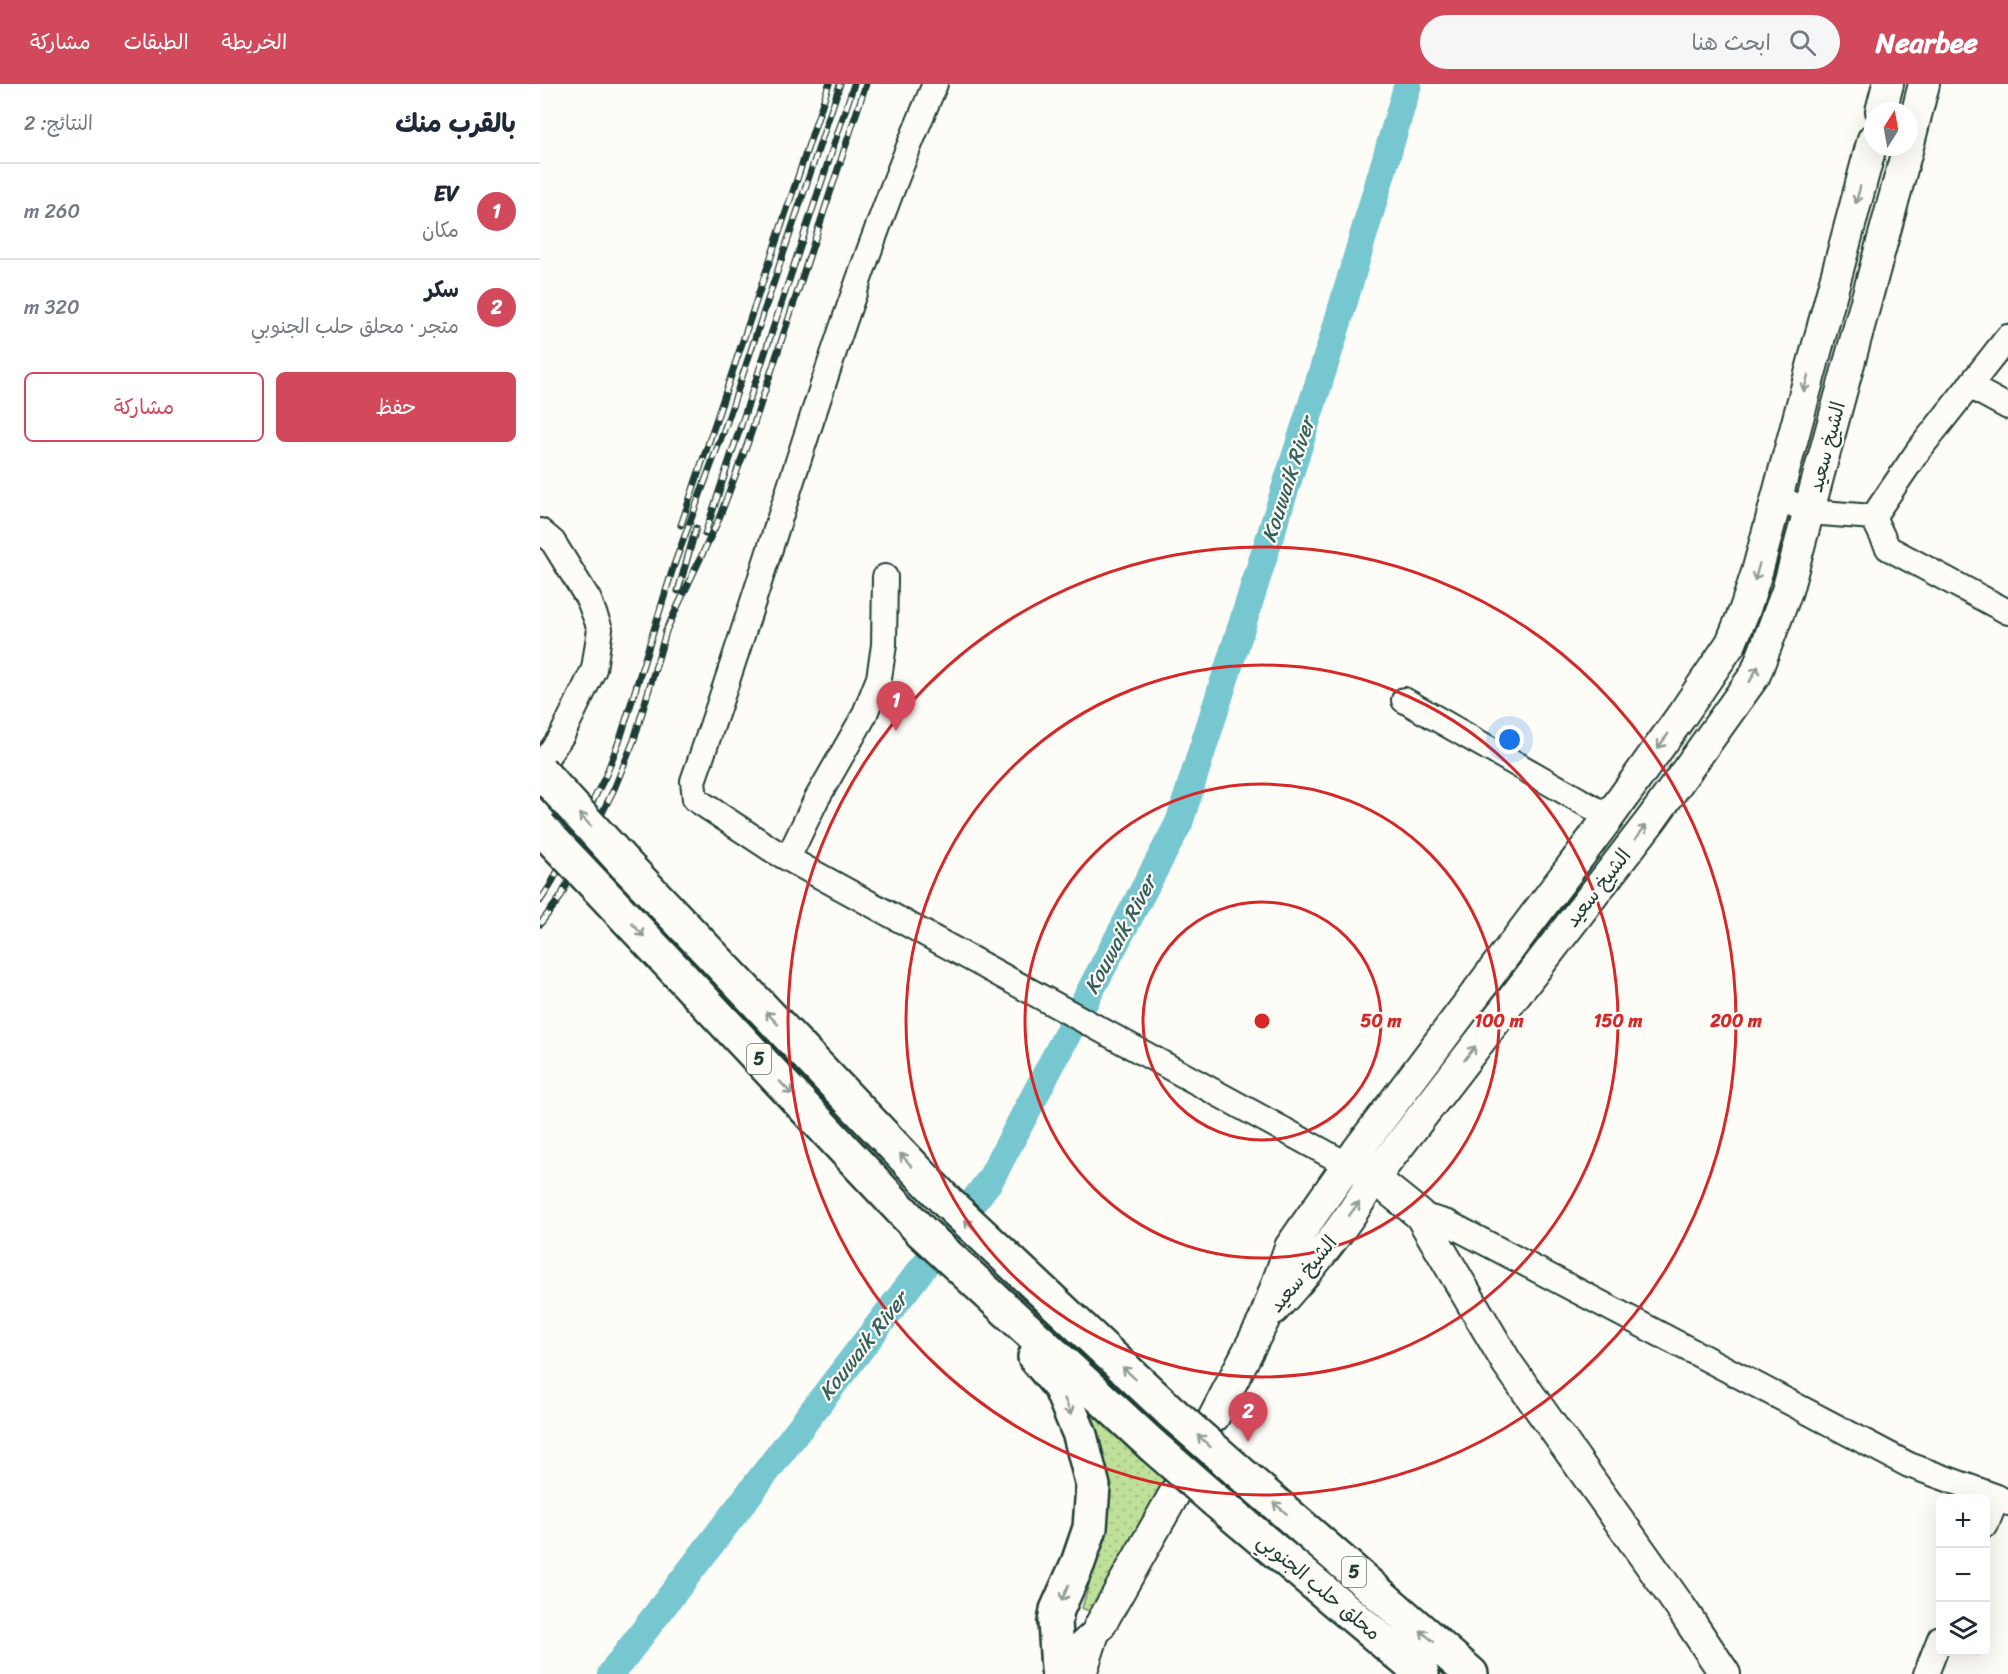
<!DOCTYPE html>
<html lang="ar">
<head>
<meta charset="utf-8">
<style>
	:root { --surface:#fff; --page:#f6f6f7; --text:#1f2937; --muted:#747a83; --line:#e0e1e3; --accent:#d1495b }
	body { margin:0; font-family:Sriracha,"Playpen Sans Arabic",sans-serif; background:var(--page); color:var(--text); direction:rtl }
	.controls { position:absolute; right:18px; bottom:18px; display:grid; overflow:hidden; border-radius:9px; box-shadow:0 6px 24px #0002 }
	.controls button { width:54px; height:54px; display:grid; place-items:center; padding:0; border:0; border-bottom:2px solid var(--line); background:var(--surface); color:var(--text); font:30px sans-serif }
	.compass { position:absolute; left:1324px; top:18px; width:54px; height:54px; border-radius:50%; background:var(--surface); box-shadow:0 6px 24px #0002; rotate:11deg }
	.you { position:absolute; left:970px; top:656px; width:21px; height:21px; margin:-15px; border:4px solid #fff; border-radius:50%; background:#1a73e8; box-shadow:0 0 0 9px #1a73e833 }
	.badge { display:grid; place-items:center; width:39px; height:39px; border-radius:50%; background:var(--accent); color:#fff; font-size:20px; font-weight:700 }
	.pin { position:absolute; translate:-50% -50px; filter:drop-shadow(0 2px 3px #0008) }
	.pin::after { content:''; position:absolute; top:32px; width:21px; height:18px; background:inherit; clip-path:polygon(0 0,100% 0,50% 100%) }
	.list { margin:0; padding:0; list-style:none }
	h2 { display:flex; justify-content:space-between; align-items:center; height:78px; margin:0; padding:0 24px; font-size:26px }
	h2 small { font-size:20px; font-weight:400; color:var(--muted) }
	.list li { display:grid; grid-template-columns:39px 1fr auto; gap:18px; align-items:center; box-sizing:border-box; height:96px; padding:0 24px; border-top:2px solid var(--line) }
	.list b { display:block; font-size:22px; white-space:nowrap }
	.list p { margin:0; font-size:20px; white-space:nowrap; color:var(--muted) }
	.list em { font-size:20px; font-style:normal; color:var(--muted) }
	.actions { display:flex; gap:12px; padding:18px 24px }
	.actions a { flex:1; padding:14px 0; border:2px solid var(--accent); border-radius:9px; text-align:center; font-size:21px; color:var(--accent) }
	.actions .main { background:var(--accent); color:#fff }
	.icon { flex:none; width:33px; height:33px; fill:none; stroke:currentColor; stroke-width:2; stroke-linecap:round; stroke-linejoin:round }
	.map { position:relative; flex:none; width:1468px; height:1590px; overflow:hidden; direction:ltr }
	header { display:flex; align-items:center; gap:36px; box-sizing:border-box; height:84px; padding:0 30px; background:var(--accent); color:#fff }
	header strong { font-size:28px }
	nav { display:flex; gap:33px; margin-inline-start:auto; font-size:21px }
	.search { width:420px; height:54px; background:var(--page); display:flex; align-items:center; gap:15px; box-sizing:border-box; padding:0 21px; border-radius:33px; color:var(--muted); font-size:22px }
	main { display:flex }
	aside { flex:1; background:var(--surface) }
	.map>svg:first-child { display:block }
	.grass { fill:url(#grass-dots); stroke:#6e8e66; stroke-width:1.5 }
	.lines { fill:none; stroke-linecap:round; stroke-linejoin:round }
	.river { stroke:#76c7d0; stroke-width:28 }
	.minor-casing { stroke:#1f3d34; stroke-width:28 }
	.major-casing { stroke:#1f3d34; stroke-width:34 }
	.highway-casing { stroke:#1f3d34; stroke-width:38 }
	.minor { stroke:#fdfcf7; stroke-width:24 }
	.major { stroke:#fdfcf7; stroke-width:30 }
	.highway { stroke:#fdfcf7; stroke-width:33 }
	.rail-casing { stroke:#1f3d34; stroke-width:7 }
	.rail { stroke:#fdfcf7; stroke-width:4.5; stroke-dasharray:14; stroke-linecap:butt }
	.highway-bridge-casing { stroke:#1f3d34; stroke-width:38; stroke-linecap:butt }
	.highway-bridge { stroke:#fdfcf7; stroke-width:33 }
	.oneway { stroke:#8e9c96 }
	.ring { fill:none; stroke:#d62828; stroke-width:3 }
	.labels { text-anchor:middle; dominant-baseline:central; stroke-width:4.5; stroke-linejoin:round; paint-order:stroke }
	.shield { fill:#fdfcf7; stroke:#62766e; stroke-width:1.5 }
	.shield-label { font-size:18px; font-weight:bold; fill:#1f3d34 }
	.street-label { font-size:20px; fill:#1f3d34; stroke:#fdfcf7 }
	.water-label { font-size:21px; font-style:italic; fill:#35605b; stroke:#fdfcf7 }
	.centre { fill:#d62828; stroke:#fdfcf7; stroke-width:3 }
	.ring-label { font-size:18px; text-anchor:middle; font-weight:bold; fill:#d62828; stroke:#fdfcf7; stroke-width:4.5; stroke-linejoin:round; paint-order:stroke }
</style>
</head>
<body>
<header>
<strong>Nearbee</strong>
<div class="search"><svg class="icon" aria-label="search" viewBox="0 0 24 24"><circle cx="10" cy="10" r="6"/><path d="M15 15l6 6"/></svg>ابحث هنا</div>
<nav><a>الخريطة</a><a>الطبقات</a><a>مشاركة</a></nav>
</header>
<main>
<div class="map">
<svg width="1468" height="1590" viewBox="0 0 1468 1590">
	<defs>
		<pattern id="grass-dots" width="8" height="8" patternUnits="userSpaceOnUse" patternTransform="scale(1.5)"><rect width="8" height="8" fill="#bee099"/><path d="M2 2h.1M6 6h.1" fill="none" stroke="#a3c184" stroke-width="1.8" stroke-linecap="round"/></pattern>
	</defs>
	<rect width="100%" height="100%" fill="#fdfcf7"/>
	<filter id="ink" filterUnits="userSpaceOnUse"><feTurbulence type="fractalNoise" baseFrequency=".0167" numOctaves="2"/><feDisplacementMap in="SourceGraphic" scale="12" xChannelSelector="R" yChannelSelector="G"/><feConvolveMatrix kernelMatrix="1 2 1 2 8 2 1 2 1" color-interpolation-filters="sRGB"/></filter>
	<g filter="url(#ink)">
		<path class="grass" d="M529,1297L627,1392L551,1528L542,1524L562,1457Z"/>
		<g class="lines">
			<path class="river" d="M71,1590L450,1096L639,739L794,251L868,0"/>
			<g class="minor-casing">
				<path id="minor" d="M395,0C297,226 235,465 153,697L155,715L234,767L808,1081
					M1429,302L1468,323
					M1236,412L1269,428L1333,433L1348,464L1468,528
					M1333,433L1378,367L1468,253
					M0,447L13,458L49,516L60,545L54,585L22,651L0,683
					M864,616L1069,733
					M248,774L276,716L324,632L339,594L344,561L345,493
					M880,1131L908,1139L1369,1381L1457,1413L1468,1419
					M1446,1441L1457,1413
					M514,1590L536,1564L559,1543
					M544,1590L559,1543
					M1386,1590L1400,1554"/>
			</g>
			<g class="major-casing">
				<path id="major" d="M1341,27L1348,0
					M1369,59L1384,0
					M817,1085L834,1094L880,1131L967,1279L1141,1524L1185,1590
					M734,1225C771,1184 806,1142 834,1094L1111,736L1215,591L1247,507L1368,63
					M674,1333L724,1236L750,1163L817,1067L1069,733L1142,631L1191,559L1205,525L1217,488L1333,55
					M559,1543L636,1407"/>
			</g>
			<g class="highway-casing">
				<path id="highway" d="M84,779L407,1118L632,1329
					M58,804L381,1147L613,1362
					M495,1273L520,1303L540,1351L553,1402L550,1444L538,1479L517,1526L515,1538L518,1585
					M697,1386L931,1590
					M676,1417L882,1590"/>
			</g>
			<use href="#minor" class="minor"/>
			<use href="#major" class="major"/>
			<use href="#highway" class="highway"/>
			<g class="rail-casing">
				<path id="rail" d="M141,441L289,0
					M165,450L314,0
					M138,507L156,444
					M125,549L178,437L208,358L326,0
					M0,817L10,802L66,691L81,652L134,481L188,335L300,0
					M0,840L20,814L74,705L94,656L128,541"/>
			</g>
			<use href="#rail" class="rail"/>
			<g class="highway-bridge-casing">
				<path id="highway-bridge" d="M0,687L84,779
					M0,743L58,804
					M632,1329L697,1386
					M613,1362L676,1417"/>
			</g>
			<use href="#highway-bridge" class="highway-bridge"/>
		</g>
		<defs><path id="oneway-shaft" d="M-6 0H5M1.5-3L5.5 0L1.5 3" fill="none" stroke-width="1.6" stroke-linecap="round" stroke-linejoin="round" transform="scale(1.5)"/></defs>
		<g class="oneway">
			<use href="#oneway-shaft" transform="translate(1318 111) rotate(105)"/>
			<use href="#oneway-shaft" transform="translate(1266 299) rotate(105)"/>
			<use href="#oneway-shaft" transform="translate(1217 488) rotate(106)"/>
			<use href="#oneway-shaft" transform="translate(1214 590) rotate(-61)"/>
			<use href="#oneway-shaft" transform="translate(1123 657) rotate(126)"/>
			<use href="#oneway-shaft" transform="translate(45 736) rotate(-133)"/>
			<use href="#oneway-shaft" transform="translate(1101 748) rotate(-52)"/>
			<use href="#oneway-shaft" transform="translate(98 846) rotate(47)"/>
			<use href="#oneway-shaft" transform="translate(232 934) rotate(-133)"/>
			<use href="#oneway-shaft" transform="translate(930 969) rotate(-52)"/>
			<use href="#oneway-shaft" transform="translate(246 1004) rotate(47)"/>
			<use href="#oneway-shaft" transform="translate(366 1076) rotate(-133)"/>
			<use href="#oneway-shaft" transform="translate(814 1125) rotate(-54)"/>
			<use href="#oneway-shaft" transform="translate(431 1142) rotate(-136)"/>
			<use href="#oneway-shaft" transform="translate(589 1289) rotate(-137)"/>
			<use href="#oneway-shaft" transform="translate(528 1323) rotate(67)"/>
			<use href="#oneway-shaft" transform="translate(664 1357) rotate(-138)"/>
			<use href="#oneway-shaft" transform="translate(740 1424) rotate(-139)"/>
			<use href="#oneway-shaft" transform="translate(525 1509) rotate(114)"/>
			<use href="#oneway-shaft" transform="translate(887 1552) rotate(-139)"/>
		</g>
	</g>
	<g class="ring">
		<circle cx="722" cy="937" r="119"/>
		<circle cx="722" cy="937" r="237"/>
		<circle cx="722" cy="937" r="356"/>
		<circle cx="722" cy="937" r="474"/>
	</g>
	<g class="labels">
		<g class="shield">
			<rect x="207" y="960" width="24" height="30" rx="4.5"/>
			<rect x="802" y="1473" width="24" height="30" rx="4.5"/>
		</g>
		<g class="shield-label">
			<text x="219" y="975">5</text>
			<text x="814" y="1488">5</text>
		</g>
		<g class="street-label">
			<text transform="translate(1287 363) rotate(-75)">الشيخ سعيد</text>
			<text transform="translate(1058 804) rotate(-52)">الشيخ سعيد</text>
			<text transform="translate(763 1190) rotate(-50)">الشيخ سعيد</text>
			<text transform="translate(779 1503) rotate(40)">محلق حلب الجنوبي</text>
		</g>
		<g class="water-label">
			<text transform="translate(748 396) rotate(-72)">Kouwaik River</text>
			<text transform="translate(580 851) rotate(-62)">Kouwaik River</text>
			<text transform="translate(323 1262) rotate(-52)">Kouwaik River</text>
		</g>
	</g>
	<circle cx="722" cy="937" r="9" class="centre"/>
	<g class="ring-label">
		<text x="841" y="943">50 m</text>
		<text x="959" y="943">100 m</text>
		<text x="1078" y="943">150 m</text>
		<text x="1196" y="943">200 m</text>
	</g>
</svg>
<div class="controls">
<button>+</button>
<button>−</button>
<button><svg class="icon" aria-label="layers" viewBox="0 0 24 24"><path d="M12 4l9 5-9 5-9-5zM3 14l9 5 9-5"/></svg></button>
</div>
<svg class="compass" viewBox="-18 -18 36 36"><path d="M0-13l5 13h-10z" fill="#e53935"/><path d="M0 13l5-13h-10z" fill="#747a83"/></svg>
<div class="you"></div>
<div class="pin badge" style="left:356px;top:647px">1</div>
<div class="pin badge" style="left:708px;top:1358px">2</div>
</div>
<aside>
<h2>بالقرب منك<small>النتائج: 2</small></h2>
<ul class="list">
<li><span class="badge">1</span><div><b>EV</b><p>مكان</p></div><em>260 m</em></li>
<li><span class="badge">2</span><div><b>سكر</b><p>متجر · محلق حلب الجنوبي</p></div><em>320 m</em></li>
</ul>
<div class="actions"><a class="main">حفظ</a><a>مشاركة</a></div>
</aside>
</main>
</body>
</html>
